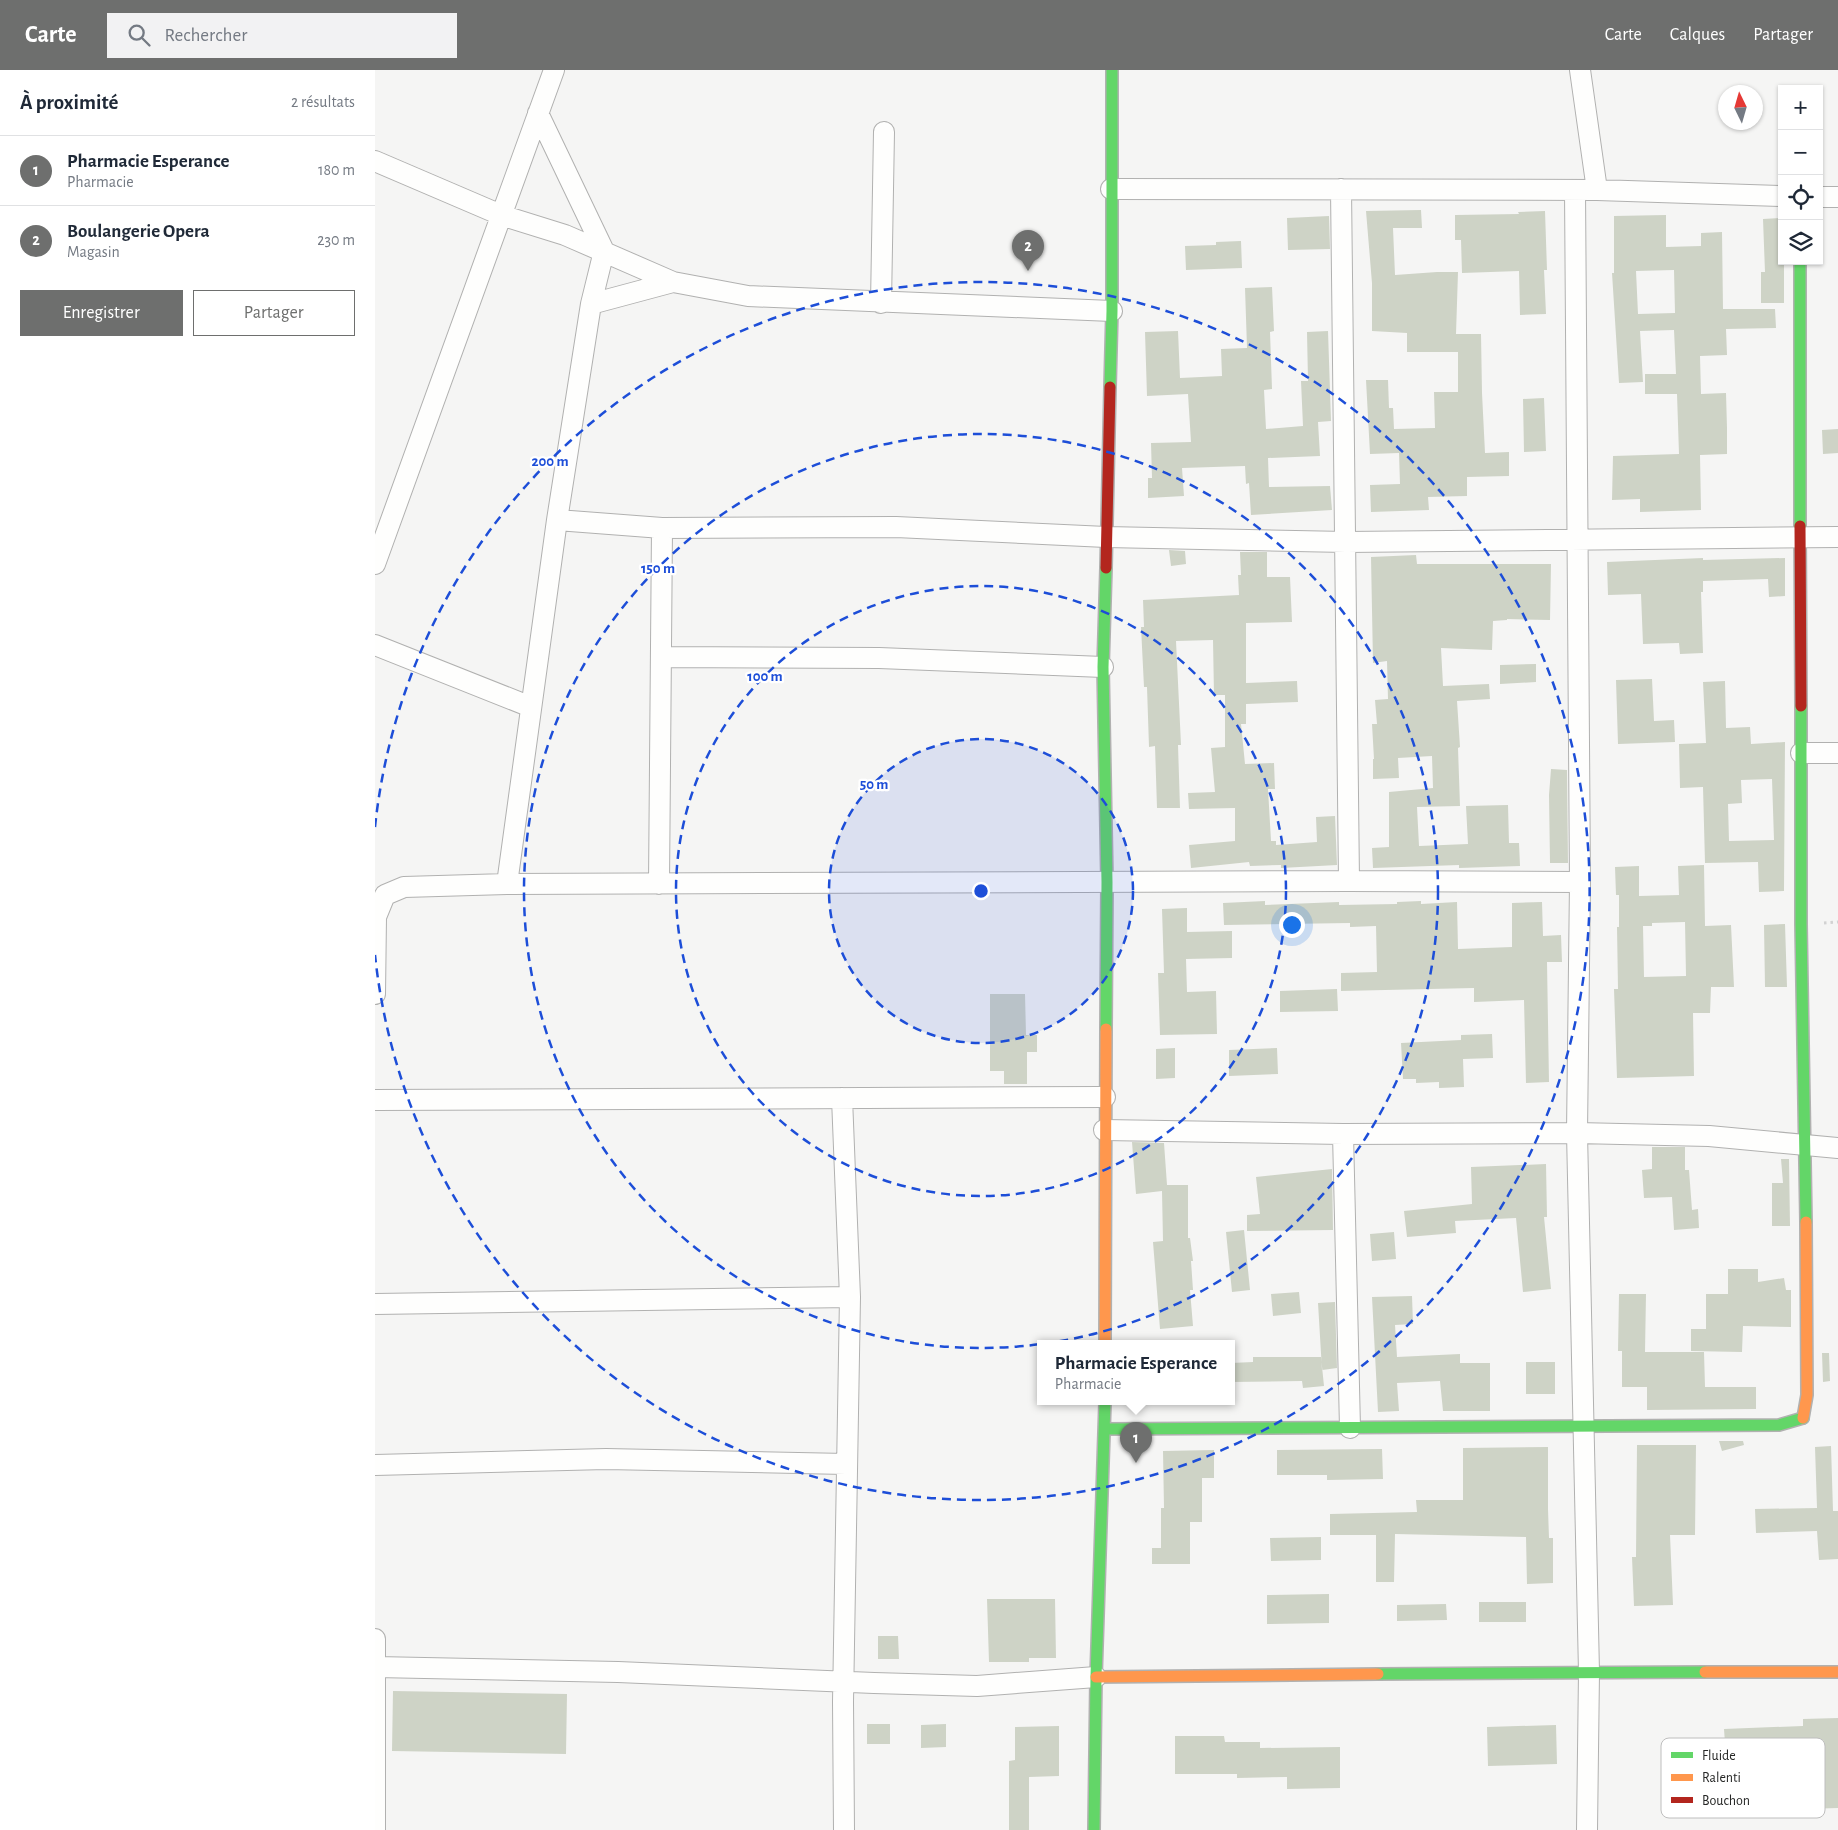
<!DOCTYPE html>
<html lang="fr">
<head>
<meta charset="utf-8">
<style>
	:root { --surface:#fff; --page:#f2f2f3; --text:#1f2937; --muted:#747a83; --line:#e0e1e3; --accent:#6e6f6e }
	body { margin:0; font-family:"Alegreya Sans",sans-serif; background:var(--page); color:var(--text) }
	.controls { position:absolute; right:15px; top:15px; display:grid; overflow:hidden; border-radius:0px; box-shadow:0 1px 4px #0004 }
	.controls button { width:45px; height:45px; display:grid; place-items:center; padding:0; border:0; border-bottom:1px solid var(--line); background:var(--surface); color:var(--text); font:25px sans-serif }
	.compass { position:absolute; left:1343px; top:15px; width:45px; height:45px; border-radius:50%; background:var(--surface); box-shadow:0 1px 4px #0004; rotate:355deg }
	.you { position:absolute; left:916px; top:854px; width:18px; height:18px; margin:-12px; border:4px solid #fff; border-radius:50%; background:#1a73e8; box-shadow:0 0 0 8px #1a73e833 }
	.badge { display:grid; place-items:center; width:32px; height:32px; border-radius:50%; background:var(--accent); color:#fff; font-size:16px; font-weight:700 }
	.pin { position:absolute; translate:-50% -41px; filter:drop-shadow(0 1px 2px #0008) }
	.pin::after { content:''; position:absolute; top:26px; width:18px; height:15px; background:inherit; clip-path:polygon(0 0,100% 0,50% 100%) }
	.popup { position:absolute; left:662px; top:1270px; width:198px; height:65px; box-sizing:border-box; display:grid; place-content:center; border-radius:0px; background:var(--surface); filter:drop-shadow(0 1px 4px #0005); font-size:16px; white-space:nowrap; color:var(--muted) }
	.popup b { font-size:19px; color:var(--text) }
	.popup::after { content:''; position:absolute; left:50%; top:100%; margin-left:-10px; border:10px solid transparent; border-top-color:var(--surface) }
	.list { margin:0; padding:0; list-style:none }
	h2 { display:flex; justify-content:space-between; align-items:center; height:65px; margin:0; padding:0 20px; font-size:21px }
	h2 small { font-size:16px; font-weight:400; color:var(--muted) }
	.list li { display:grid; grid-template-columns:32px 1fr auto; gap:15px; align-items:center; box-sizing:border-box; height:70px; padding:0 20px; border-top:1px solid var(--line) }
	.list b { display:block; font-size:19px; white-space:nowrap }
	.list p { margin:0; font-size:16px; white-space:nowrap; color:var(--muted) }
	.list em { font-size:16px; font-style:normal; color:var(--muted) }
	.actions { display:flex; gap:10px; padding:15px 20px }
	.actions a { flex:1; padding:11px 0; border:1px solid var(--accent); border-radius:0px; text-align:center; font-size:18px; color:var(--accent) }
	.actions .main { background:var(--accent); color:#fff }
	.icon { flex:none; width:28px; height:28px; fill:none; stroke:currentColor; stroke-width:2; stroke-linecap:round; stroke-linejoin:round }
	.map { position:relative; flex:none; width:1463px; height:1760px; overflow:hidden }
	header { display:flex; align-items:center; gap:30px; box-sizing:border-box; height:70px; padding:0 25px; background:var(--accent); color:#fff }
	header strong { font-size:24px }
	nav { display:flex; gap:28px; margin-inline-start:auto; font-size:18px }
	.search { width:350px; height:45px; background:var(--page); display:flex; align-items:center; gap:12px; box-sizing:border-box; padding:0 18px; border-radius:0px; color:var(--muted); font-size:19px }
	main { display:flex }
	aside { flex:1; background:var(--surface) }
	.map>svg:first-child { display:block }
	.building { fill:#ced3c6; fill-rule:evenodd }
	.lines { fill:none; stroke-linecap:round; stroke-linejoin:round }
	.street-casing { stroke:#b1b1b0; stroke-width:22 }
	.fast-casing { stroke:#b1b1b0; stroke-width:14 }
	.slow-casing { stroke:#b1b1b0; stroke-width:14 }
	.jam-casing { stroke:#b1b1b0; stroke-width:14 }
	.path { stroke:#d2d2d2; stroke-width:3; stroke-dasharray:2.5 4; stroke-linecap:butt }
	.street { stroke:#fefefd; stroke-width:20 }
	.fast { stroke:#63d668; stroke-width:11 }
	.slow { stroke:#ff974d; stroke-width:11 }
	.jam { stroke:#b3261e; stroke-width:11 }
	.ring { fill:none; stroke:#1d4ed8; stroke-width:2.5; stroke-dasharray:9 6 }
	.key { fill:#fff; stroke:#bebebe; stroke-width:1 }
	.key-label { font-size:14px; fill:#262726 }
	.centre { fill:#1d4ed8; stroke:#fff; stroke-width:2.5 }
	.ring-label { font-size:15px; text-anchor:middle; font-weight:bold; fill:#1d4ed8; stroke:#fff; stroke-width:4.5; stroke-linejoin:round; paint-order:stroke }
</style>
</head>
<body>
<header>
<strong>Carte</strong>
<div class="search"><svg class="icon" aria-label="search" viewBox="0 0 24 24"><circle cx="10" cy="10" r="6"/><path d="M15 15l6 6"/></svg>Rechercher</div>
<nav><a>Carte</a><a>Calques</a><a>Partager</a></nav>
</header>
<main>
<aside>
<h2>À proximité<small>2 résultats</small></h2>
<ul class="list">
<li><span class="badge">1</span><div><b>Pharmacie Esperance</b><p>Pharmacie</p></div><em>180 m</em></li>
<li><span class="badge">2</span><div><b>Boulangerie Opera</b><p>Magasin</p></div><em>230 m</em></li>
</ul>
<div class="actions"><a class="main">Enregistrer</a><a>Partager</a></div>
</aside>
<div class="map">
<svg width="1463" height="1760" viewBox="0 0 1463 1760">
	<rect width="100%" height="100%" fill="#f5f5f4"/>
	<path class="building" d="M1046,140L1047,158H1018L1020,205L1062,202H1083L1081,264H1106L1107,323L1110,383L1134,382V406L1092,407V426L1053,427L1054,440L996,442L995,415L1025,414L1024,383L995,384L991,310H1013L1014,338H1018L1019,359L1060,358L1059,322H1083V282H1032V263L997,261V213L991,141Z
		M1170,141L1172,200H1169L1171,244L1145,245L1144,201L1087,203L1086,170H1080V145L1144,144L1143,142Z
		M1291,145V177L1326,176V163L1347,162L1348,239H1400L1401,258L1351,259L1352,285L1325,286L1326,324L1351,323L1352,358V384L1325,385L1326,440L1265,442V429L1237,430L1238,386L1304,384L1302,324H1270V304H1301L1299,260L1265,261L1268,312L1244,313L1237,203H1239V146ZM1299,200L1300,243L1263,244L1261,201Z
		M954,146L955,179L913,180L912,148Z
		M1407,148V191H1409V233H1386V202H1390L1388,149Z
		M866,171L867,198L811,200L810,176L841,175V172Z
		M897,217L899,261L895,262L897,319L889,320L891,359L928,356L926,311H933L932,262L953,261L956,351L943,352L945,386L893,388L894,417L955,416L957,440L876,445L874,413L871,414L870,396L807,398L809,426L773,428V408H777L776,373L816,372L813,324L772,326L770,262L803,261L805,308L847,306L846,279L872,278L870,218Z
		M1169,328L1171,381L1149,382L1148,329Z
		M1463,359V383L1448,384L1447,360Z
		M794,480L810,481L811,494L796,496Z
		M865,482H892V507H915L917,552L871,553V613L922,611L923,632L871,634V654H866L870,694L899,693L900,719H893L896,771H901V775L942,772L941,747L960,746L962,795L906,798V795L875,796L874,792L816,798L814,775L860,771V738L814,739L813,723L840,722L836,678L850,677V625H839L838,570L801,571L806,675H803L805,738H782L780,676L774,677L772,617H769L766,557H769L768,530L864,525L863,505H866Z
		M1041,485L1042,494H1176L1175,550L1132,549V550L1118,551L1117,580L1066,578L1068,616L1114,614L1115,629L1082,631L1085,677L1083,678L1085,736L1042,737L1044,776L1093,774L1091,736L1133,735L1134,773H1144L1145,796L1084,798V795L998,798L997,778L1014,777V722L1058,718L1057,686L1023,688L1024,708L998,709V689H999L997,654H1002L1000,630L1013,629L1012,591L998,593L996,487Z
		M1328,488V490L1410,488V526L1394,527L1393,509L1328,511V522H1326L1328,583L1305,584L1304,573L1268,574L1266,524L1233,525L1232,492Z
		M1161,594V612L1125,614V595Z
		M1277,609L1279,651L1299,650L1300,672L1243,674L1241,610Z
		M1350,611L1351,658L1375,657L1376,674L1410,672L1409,821L1384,822L1383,792L1330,793L1328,717L1305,718L1304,674L1331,673L1328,612ZM1397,709L1399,770L1354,771L1353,734L1367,733L1366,710Z
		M1176,699L1192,700L1193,793H1175L1174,725Z
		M1329,795L1330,856L1356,855L1359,917H1336L1335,943H1318L1319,1006L1242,1008L1239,919H1243L1242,857H1244V825H1241L1240,797L1264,796V826L1304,825L1303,796ZM1310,852L1311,906L1269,907L1268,856H1277V853Z
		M890,831V835L964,832V835L1022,834V832L1046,831V834L1082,832L1083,879L1137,877V833L1167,832L1168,866L1186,865L1187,892H1172L1174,1012L1151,1013L1149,930L1099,932V918L966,921V903L1002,902L1001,856L975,857V853L849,855L848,833Z
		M812,838V862L857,861V888L811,889L812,922L841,921L842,964L785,965L783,903H789L787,839Z
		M1410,854L1412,917H1390L1389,855Z
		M962,919L963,941L905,942V921Z
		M615,924H650L651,965H662V982H652V1014H629V1001H615Z
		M1117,964L1118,988L1088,989L1089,1017L1064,1018V1012L1041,1013V1009H1028L1026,973L1086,970V965Z
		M800,978V1008L781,1009V979Z
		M902,978L903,1004L854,1006V980Z
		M757,1072L789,1073L792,1115H813V1168H815L818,1191H816L818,1220H815L818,1256L785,1259L778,1172L788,1171L787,1121L761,1124Z
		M1277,1077H1310V1100H1314L1317,1140L1323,1139L1324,1158L1299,1160L1297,1127L1269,1128L1267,1100L1277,1099Z
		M1406,1089H1414L1415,1156H1397V1113H1408Z
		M1171,1094L1172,1147H1169L1176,1219L1148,1222L1141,1148L1080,1151L1081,1163L1032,1167L1029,1141L1097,1134L1096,1097Z
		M957,1099L958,1160L872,1161V1145L885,1144L881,1107Z
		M869,1160L875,1220L857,1222L851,1162Z
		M1019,1162L1021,1189L997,1191L995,1164Z
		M1353,1199H1383V1212L1409,1208L1411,1220H1416V1257L1368,1256L1367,1282L1316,1281V1259H1331V1224H1353Z
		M924,1222L926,1243L898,1246L896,1224Z
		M1244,1224H1271L1270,1282H1329L1330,1317H1381V1339L1272,1340V1317H1247V1281H1243Z
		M1037,1226L1038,1254L1020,1255L1022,1287L1085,1284V1293H1115V1341H1068L1065,1311L1022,1313L1024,1341L1003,1342L997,1227Z
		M960,1232L962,1298L947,1300L943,1233Z
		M1447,1283H1454L1455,1311L1448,1312Z
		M878,1287H946L949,1316L928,1318L927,1311L856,1312V1293L878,1292Z
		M1151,1292H1180V1324H1151Z
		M1344,1371H1368L1369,1375L1347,1381Z
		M1262,1375H1321L1320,1465H1295L1298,1535L1259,1536L1257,1487H1261Z
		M1456,1376L1458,1441H1463V1489L1444,1490L1442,1461L1381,1463L1380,1439L1442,1438L1440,1377Z
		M1173,1377V1439L1174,1468H1178V1513L1152,1514L1151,1467L1020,1464L1019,1512H1001V1465H955V1444L1042,1442L1041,1430H1088V1378Z
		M1007,1379L1008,1409L952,1410V1405H902V1380Z
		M839,1380V1408H827V1452H815V1494H777V1478H786V1438H789L788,1381Z
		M946,1467V1490L896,1491L895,1468Z
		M954,1524V1553L892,1554V1525Z
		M612,1529H680L681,1588H654V1592H614Z
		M1104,1532H1151V1552H1104Z
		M1071,1534L1072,1550L1022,1551V1535Z
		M503,1566H523L524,1589H503Z
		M18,1621L192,1624L191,1684L17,1681Z
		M1463,1648V1738L1429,1739V1713L1353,1716L1349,1659L1428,1656V1649Z
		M492,1654H515V1674H492Z
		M571,1654V1677L546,1678V1655Z
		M1181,1655L1182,1694L1113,1696L1112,1657Z
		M684,1656V1706L654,1707V1760H634V1691L640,1690V1657Z
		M800,1666H849L850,1672H885V1678L965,1677V1718L912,1719V1707L862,1708V1704H800Z"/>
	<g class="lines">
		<g class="street-casing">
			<path id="street" d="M1205,0L1222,120
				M0,91L126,145L190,165L298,212L373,226L737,241
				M736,119L1222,120L1407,126
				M966,119L974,811
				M1200,120L1205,812L1202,1063L1214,1602L1212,1760
				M1444,127H1463
				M506,233L509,62
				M216,234L298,212
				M182,450L287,458L521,457L731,467L971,472L1463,467
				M0,494L179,0
				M0,575L156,637
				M286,587L504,588L728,597
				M1426,683H1463
				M132,814L182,450L216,234L229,181L163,43
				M284,814L287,458
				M0,924L1,847L10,825L29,817L132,814L974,811L1205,812
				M467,1028L475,1227L468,1632L469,1760
				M0,1030L730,1027
				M729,1060L968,1064L1202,1063L1334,1066L1463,1078
				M968,1064L975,1358
				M0,1234L475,1227
				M0,1395L231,1389L471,1394
				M0,1569V1760
				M1,1597L243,1602L499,1613L602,1616L721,1607"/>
		</g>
		<g class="fast-casing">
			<path id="fast" d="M1425,191V456
				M735,317L737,241V0
				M731,498L728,597L732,812L731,959
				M1426,636V854L1431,1152
				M730,1359L1404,1355L1428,1348
				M1003,1604L1330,1602
				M719,1760L721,1607L730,1332"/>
		</g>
		<g class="slow-casing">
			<path id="slow" d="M730,1274L731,959
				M1428,1348L1432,1325L1431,1152
				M1330,1602H1463
				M721,1607L1003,1604"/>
		</g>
		<g class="jam-casing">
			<path id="jam" d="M1425,456L1426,636
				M731,498L735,317"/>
		</g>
		<path class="path" d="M1449,853L1463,852"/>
		<use href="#street" class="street"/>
		<use href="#fast" class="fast"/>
		<use href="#slow" class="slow"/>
		<use href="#jam" class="jam"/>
	</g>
	<circle cx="606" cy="821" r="152" fill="#1d4ed8" fill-opacity=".12"/>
	<g class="ring">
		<circle cx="606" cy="821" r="152"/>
		<circle cx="606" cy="821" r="305"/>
		<circle cx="606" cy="821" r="457"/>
		<path d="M0 757A609 609 0 1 1 0 885"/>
	</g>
	<rect x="1286" y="1668" width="164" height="80" rx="8" class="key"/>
	<rect x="1296" y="1682" width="22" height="6" fill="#63d668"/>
	<rect x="1296" y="1704" width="22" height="7" fill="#ff974d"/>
	<rect x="1296" y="1727" width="22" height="6" fill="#b3261e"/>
	<g class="key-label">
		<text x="1327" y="1690">Fluide</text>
		<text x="1327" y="1712">Ralenti</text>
		<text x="1327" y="1735">Bouchon</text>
	</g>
	<circle cx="606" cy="821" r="8" class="centre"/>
	<g class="ring-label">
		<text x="175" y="396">200 m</text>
		<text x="283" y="503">150 m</text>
		<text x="390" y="611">100 m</text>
		<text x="499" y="719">50 m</text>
	</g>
</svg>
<div class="controls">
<button>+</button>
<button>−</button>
<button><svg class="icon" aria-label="locate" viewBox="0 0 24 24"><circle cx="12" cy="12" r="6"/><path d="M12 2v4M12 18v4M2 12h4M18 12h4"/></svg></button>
<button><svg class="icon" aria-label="layers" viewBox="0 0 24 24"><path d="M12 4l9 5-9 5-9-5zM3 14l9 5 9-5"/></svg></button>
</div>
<svg class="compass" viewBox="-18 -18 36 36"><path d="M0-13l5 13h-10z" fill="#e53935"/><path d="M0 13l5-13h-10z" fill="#747a83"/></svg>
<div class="you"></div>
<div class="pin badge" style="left:761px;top:1393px">1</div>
<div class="popup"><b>Pharmacie Esperance</b>Pharmacie</div>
<div class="pin badge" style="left:653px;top:201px">2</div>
</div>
</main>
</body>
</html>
